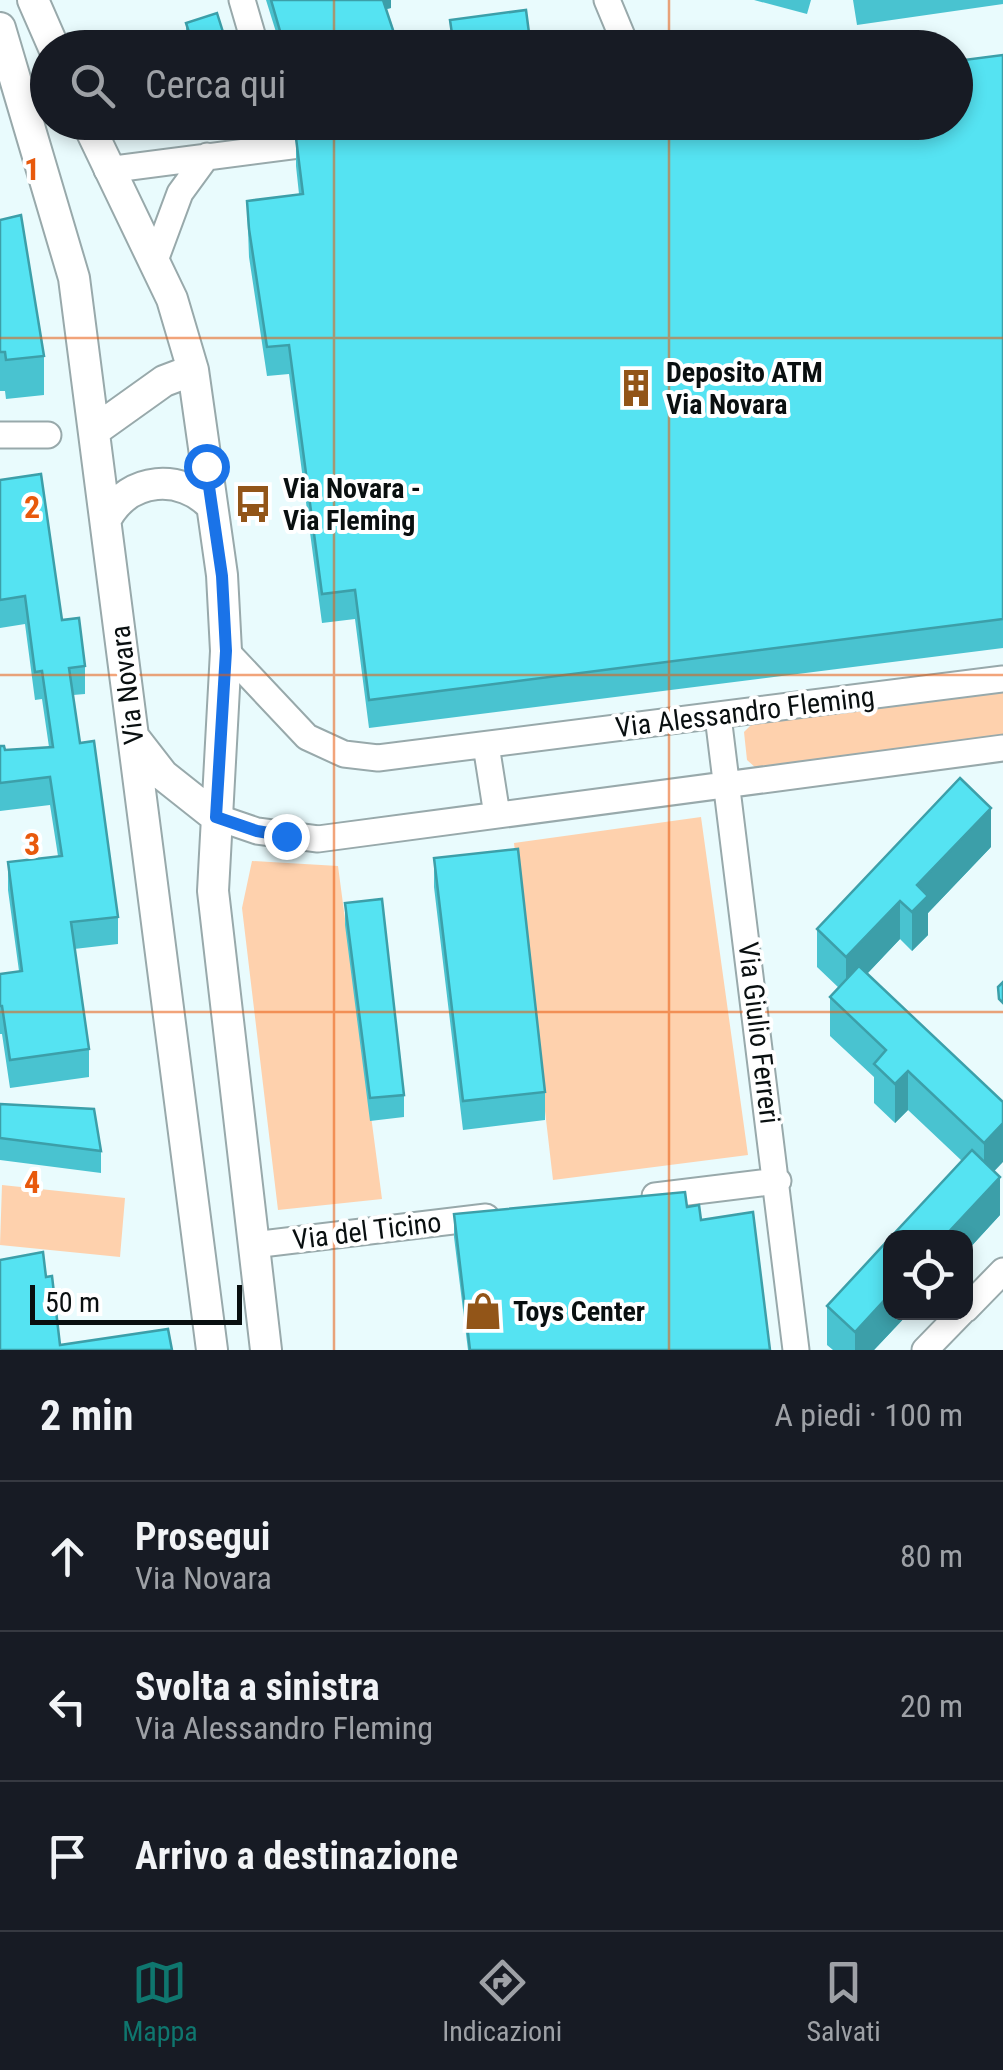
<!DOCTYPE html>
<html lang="it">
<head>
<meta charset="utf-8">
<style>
	:root { --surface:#171b24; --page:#20242c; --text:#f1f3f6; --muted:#9ea1a6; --line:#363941; --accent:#0f766e }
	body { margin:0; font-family:"Roboto Condensed",sans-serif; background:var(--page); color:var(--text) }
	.controls { position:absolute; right:30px; bottom:30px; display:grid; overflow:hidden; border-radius:20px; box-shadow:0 5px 15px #0003 }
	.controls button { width:90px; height:90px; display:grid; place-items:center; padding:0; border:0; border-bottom:2px solid var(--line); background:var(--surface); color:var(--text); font:50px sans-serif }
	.scale { position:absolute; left:30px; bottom:25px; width:212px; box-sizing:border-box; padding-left:10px; border:5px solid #090f10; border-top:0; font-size:28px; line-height:35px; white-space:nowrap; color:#090f10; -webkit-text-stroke:8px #fff; paint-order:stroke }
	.stop { position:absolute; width:30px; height:30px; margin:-22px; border:8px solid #1a73e8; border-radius:50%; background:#fff }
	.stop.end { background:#1a73e8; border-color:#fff; box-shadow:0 2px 10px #0008 }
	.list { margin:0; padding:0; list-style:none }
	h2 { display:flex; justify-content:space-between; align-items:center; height:130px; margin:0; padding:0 40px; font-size:42px }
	h2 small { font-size:32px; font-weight:400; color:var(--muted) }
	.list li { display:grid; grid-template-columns:65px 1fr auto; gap:30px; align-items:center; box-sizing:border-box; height:150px; padding:0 40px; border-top:2px solid var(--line) }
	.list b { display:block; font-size:38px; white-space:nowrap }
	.list p { margin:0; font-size:32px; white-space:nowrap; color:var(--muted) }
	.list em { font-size:32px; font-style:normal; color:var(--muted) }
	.icon { flex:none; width:55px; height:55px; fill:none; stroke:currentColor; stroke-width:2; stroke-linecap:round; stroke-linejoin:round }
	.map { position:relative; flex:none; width:1003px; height:1350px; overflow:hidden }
	.search { position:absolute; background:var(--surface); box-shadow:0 5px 15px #0003; left:30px; right:30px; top:30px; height:110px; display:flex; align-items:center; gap:25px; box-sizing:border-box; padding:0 35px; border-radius:55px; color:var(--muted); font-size:38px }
	.sheet { height:580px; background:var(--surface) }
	nav { display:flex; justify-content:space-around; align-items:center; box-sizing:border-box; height:140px; border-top:2px solid var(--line); background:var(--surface); font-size:28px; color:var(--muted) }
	nav a { display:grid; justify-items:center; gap:5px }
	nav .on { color:var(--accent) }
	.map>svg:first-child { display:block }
	.green { fill:#fed1ad }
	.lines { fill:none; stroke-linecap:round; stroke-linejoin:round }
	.minor-casing { stroke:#98a9ab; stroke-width:29 }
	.tertiary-casing { stroke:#98a9ab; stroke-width:34 }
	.minor { stroke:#fff; stroke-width:25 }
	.tertiary { stroke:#fff; stroke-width:30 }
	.wall { fill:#49c3d0 }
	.shaded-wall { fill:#3c9fa9 }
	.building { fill:#55e3f2; stroke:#3c9fa9; stroke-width:2.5 }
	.route { stroke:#1a73e8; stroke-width:12 }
	.grid { fill:none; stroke:#e8590c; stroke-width:2.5; stroke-opacity:0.55 }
	.labels { text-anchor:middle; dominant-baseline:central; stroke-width:8; stroke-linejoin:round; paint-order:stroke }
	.poi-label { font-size:28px; font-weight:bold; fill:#090f10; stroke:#fff; text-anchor:start }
	.street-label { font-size:28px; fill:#090f10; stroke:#fff }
	.grid-label { font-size:32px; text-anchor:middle; font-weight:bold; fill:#e8590c; stroke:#fff; stroke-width:8; stroke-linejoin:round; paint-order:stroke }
</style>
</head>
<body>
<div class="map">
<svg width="1003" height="1350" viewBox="0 0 1003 1350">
	<rect width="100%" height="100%" fill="#e9fbfd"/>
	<path class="green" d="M1003,691V736L757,769L747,760L744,732L752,724Z
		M701,817L748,1155L553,1180L514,843Z
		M252,861L338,866L382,1199L278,1210L242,908Z
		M2,1185L125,1198L120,1257L0,1245Z"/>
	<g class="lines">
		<g class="minor-casing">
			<path id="minor" d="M242,0L256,48
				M607,0L627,48
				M107,170L330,141
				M154,263L180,193L207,156
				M0,435H48
				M226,651L307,737L344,754L378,758L1003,679
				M718,716L796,1350
				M486,745L497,815
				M216,817L257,831L318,839L1003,748
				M655,1196L778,1181
				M253,1245L486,1217
				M966,1309L1003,1271
				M925,1350L962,1312"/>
		</g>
		<g class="tertiary-casing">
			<path id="tertiary" d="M33,0L54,48
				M0,28L74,278L212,1350
				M87,122L172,299L193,370L222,575L226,651L213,891L266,1350
				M94,431L164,381L193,370
				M107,517C130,477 181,473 212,506
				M135,739L163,775L216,817"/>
		</g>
		<use href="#minor" class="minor"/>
		<use href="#tertiary" class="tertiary"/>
	</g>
	<path class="wall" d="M266,0H391V8L386,9L399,48H281Z
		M754,0H811L807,14Z
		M853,0H1003V4L857,25Z
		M186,23L228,48H189L186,38Z
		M1003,55V648L369,728L355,619L322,623L289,374L267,376L249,257L247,201L299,194L296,166V138Z
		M0,220L44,356V395L6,399L5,391H0Z
		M0,480L62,620L85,666V694L73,695L80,743L118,917V944L74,949L89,1049V1077L10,1088L2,1034H0V974L19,971L8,890V862L58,856L50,805L0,811V746L5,750L49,747L42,699L35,700L25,624L0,628Z
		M991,847L928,913V935L912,951L900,939L867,974L1003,1102L994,1172L1000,1215L966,1252L962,1161L908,1110L895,1123L874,1103V1077L830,1036V997L839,988L817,967V929Z
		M434,858L545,1092V1120L463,1130L434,887Z
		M345,903L404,1095V1117L370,1121L345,925Z
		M0,1104L101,1151V1173L0,1160Z
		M687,1207L701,1220L770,1350H468L454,1237V1214Z
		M827,1306L890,1312H917L913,1318L908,1314L874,1350H833L827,1345Z"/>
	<path class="shaded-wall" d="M382,0H391V8L382,10Z
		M991,808V847L928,913V935L912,951V912L917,885Z
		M900,901V939L846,996V957Z
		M908,1071V1110L895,1123V1084Z
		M1003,1123V1162L984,1182V1143Z
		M1000,1177V1215L966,1252V1238H943Z
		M890,1294V1312L908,1314L874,1350H855V1332Z"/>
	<path class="building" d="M271,0H383L399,48H285Z
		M526,10L531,48H454L450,20Z
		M217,13L228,48H194L186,23Z
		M1003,55V619L369,700L355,590L322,594L289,345L267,347L249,229L247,201L303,194L296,138L427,122H956V61Z
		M21,215L44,356L6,360L5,352H0V220Z
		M41,474L62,620L79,618L85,666L69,668L80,743L94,741L118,917L71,922L89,1049L10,1060L2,1006H0V974L22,971L8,862L62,856L50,777L0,783V746H4L5,750L53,747L42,671L35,672L25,596L0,600V480Z
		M960,778L991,808L917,885L928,896L912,912L900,901L846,957L817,929Z
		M518,849L545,1092L463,1101L434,858Z
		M382,899L404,1095L370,1098L345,903Z
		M859,966L1003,1102V1123L984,1143L908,1071L895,1084L874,1064L886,1050L830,997Z
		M1003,982V1003L999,999L998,987Z
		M0,1104L94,1109L101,1151L0,1138Z
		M972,1150L1000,1177L943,1238H890Z
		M685,1192L687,1207L699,1205L701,1220L753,1212L770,1350H470L454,1214Z
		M890,1238V1294L855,1332L827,1306Z
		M43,1252L46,1277L52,1276L60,1345L168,1329L172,1350H0V1260Z"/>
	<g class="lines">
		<path class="route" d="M206,466L222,576L226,651L216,817L257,831L286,836"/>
	</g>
	<path class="grid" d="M334,0V48M669,0V48M334,122V1350M669,122V1350M0,338H1003M0,675H1003M0,1012H1003"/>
	<defs>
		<g id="building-bare" transform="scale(3)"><path d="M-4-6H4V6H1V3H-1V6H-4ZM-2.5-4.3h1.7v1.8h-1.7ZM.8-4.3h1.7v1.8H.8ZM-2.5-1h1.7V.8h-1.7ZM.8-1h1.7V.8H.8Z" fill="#925518" stroke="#fff" stroke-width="2.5" paint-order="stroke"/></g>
		<g id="bus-bare" transform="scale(3)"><path d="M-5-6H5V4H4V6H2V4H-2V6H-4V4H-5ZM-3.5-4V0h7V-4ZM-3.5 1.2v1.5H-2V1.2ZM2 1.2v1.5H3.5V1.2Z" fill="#925518" stroke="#fff" stroke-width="2.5" paint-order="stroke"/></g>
		<g id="shop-bare" transform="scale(3)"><path d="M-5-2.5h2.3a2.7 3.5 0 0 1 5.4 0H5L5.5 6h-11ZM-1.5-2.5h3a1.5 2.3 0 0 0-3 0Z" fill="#925518" stroke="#fff" stroke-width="2.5" paint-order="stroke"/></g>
	</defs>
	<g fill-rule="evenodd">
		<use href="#building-bare" x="636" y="388"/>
		<use href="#bus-bare" x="253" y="504"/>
		<use href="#shop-bare" x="483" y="1311"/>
	</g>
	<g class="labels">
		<g class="poi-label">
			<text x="666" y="372">Deposito ATM<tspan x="666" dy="32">Via Novara</tspan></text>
			<text x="283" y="488">Via Novara -<tspan x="283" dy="32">Via Fleming</tspan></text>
			<text x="513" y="1311">Toys Center</text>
		</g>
		<g class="street-label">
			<text transform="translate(127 685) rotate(-97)">Via Novara</text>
			<text transform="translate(745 712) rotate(-7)">Via Alessandro Fleming</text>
			<text transform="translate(759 1033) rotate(83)">Via Giulio Ferreri</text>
			<text transform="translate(367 1231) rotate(-7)">Via del Ticino</text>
		</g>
	</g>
	<g class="grid-label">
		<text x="32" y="180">1</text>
		<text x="32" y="518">2</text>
		<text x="32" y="855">3</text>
		<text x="32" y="1193">4</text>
	</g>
</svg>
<div class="controls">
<button><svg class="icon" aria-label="locate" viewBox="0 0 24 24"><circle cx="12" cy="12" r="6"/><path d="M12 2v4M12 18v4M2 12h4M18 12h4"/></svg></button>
</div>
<div class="scale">50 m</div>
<div class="stop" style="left:206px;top:466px"></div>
<div class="stop end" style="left:286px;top:836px"></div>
<div class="search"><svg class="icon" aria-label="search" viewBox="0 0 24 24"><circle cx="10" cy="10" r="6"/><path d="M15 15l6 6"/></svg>Cerca qui</div>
</div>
<section class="sheet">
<h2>2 min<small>A piedi · 100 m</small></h2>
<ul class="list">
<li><svg class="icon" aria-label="ahead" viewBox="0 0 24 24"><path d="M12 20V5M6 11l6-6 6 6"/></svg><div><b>Prosegui</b><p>Via Novara</p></div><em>80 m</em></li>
<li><svg class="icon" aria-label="left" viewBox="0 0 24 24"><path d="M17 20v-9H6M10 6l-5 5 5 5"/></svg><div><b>Svolta a sinistra</b><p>Via Alessandro Fleming</p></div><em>20 m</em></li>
<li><svg class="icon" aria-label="arrive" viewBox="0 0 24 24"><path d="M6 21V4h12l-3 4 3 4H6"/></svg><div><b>Arrivo a destinazione</b></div></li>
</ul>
</section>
<nav>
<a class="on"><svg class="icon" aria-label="map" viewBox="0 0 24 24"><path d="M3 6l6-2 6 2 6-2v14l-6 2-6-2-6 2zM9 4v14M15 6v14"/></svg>Mappa</a>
<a><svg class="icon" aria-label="directions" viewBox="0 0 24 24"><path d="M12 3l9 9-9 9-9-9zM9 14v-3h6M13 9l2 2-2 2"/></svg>Indicazioni</a>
<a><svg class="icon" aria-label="saved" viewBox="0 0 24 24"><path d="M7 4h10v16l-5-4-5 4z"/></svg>Salvati</a>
</nav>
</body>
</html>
